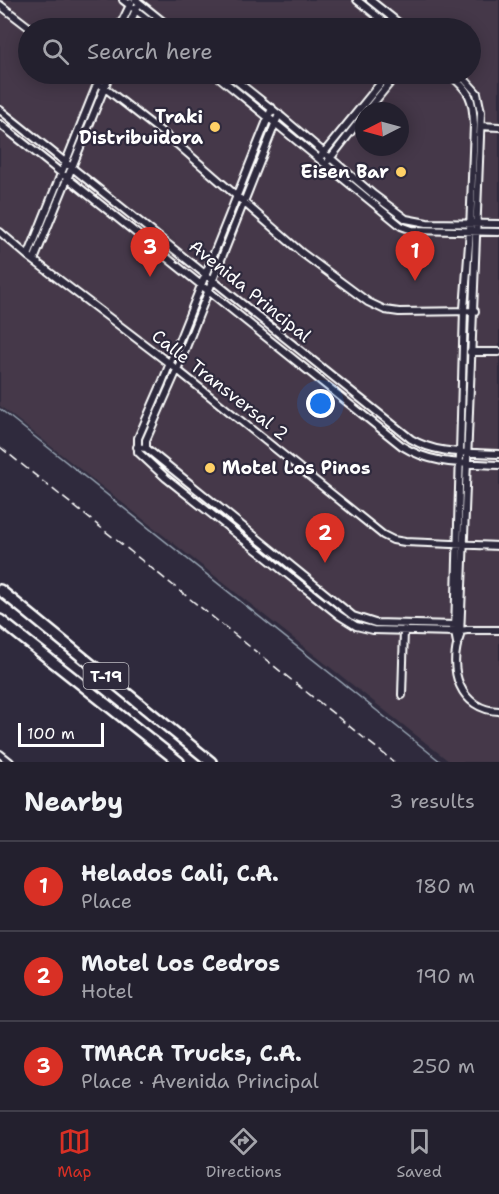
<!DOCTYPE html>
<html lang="en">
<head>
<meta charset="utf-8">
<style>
	:root { --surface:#23202e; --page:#2f2d3a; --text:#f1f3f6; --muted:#a3a3aa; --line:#403e4a; --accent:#d93025 }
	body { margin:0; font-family:"Shantell Sans",sans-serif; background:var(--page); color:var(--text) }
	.compass { position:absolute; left:355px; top:102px; width:54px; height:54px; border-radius:50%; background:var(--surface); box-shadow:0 3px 15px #0003; rotate:264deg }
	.scale { position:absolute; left:18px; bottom:15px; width:86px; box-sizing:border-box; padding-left:6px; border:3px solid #fff; border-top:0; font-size:16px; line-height:21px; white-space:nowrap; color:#fff; -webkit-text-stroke:4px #2f2a3d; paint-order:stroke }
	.you { position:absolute; left:321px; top:404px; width:21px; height:21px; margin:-15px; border:4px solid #fff; border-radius:50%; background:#1a73e8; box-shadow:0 0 0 9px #1a73e833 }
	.badge { display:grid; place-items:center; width:39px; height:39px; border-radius:50%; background:var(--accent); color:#fff; font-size:20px; font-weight:700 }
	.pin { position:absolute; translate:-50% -50px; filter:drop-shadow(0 2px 3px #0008) }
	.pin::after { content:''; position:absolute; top:32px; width:21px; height:18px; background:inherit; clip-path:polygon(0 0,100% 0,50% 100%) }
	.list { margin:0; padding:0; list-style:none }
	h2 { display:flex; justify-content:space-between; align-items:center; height:78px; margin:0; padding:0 24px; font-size:26px }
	h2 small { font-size:20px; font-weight:400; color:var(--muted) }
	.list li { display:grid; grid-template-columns:39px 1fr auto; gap:18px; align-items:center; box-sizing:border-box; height:90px; padding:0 24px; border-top:2px solid var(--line) }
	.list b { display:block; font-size:22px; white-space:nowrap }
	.list p { margin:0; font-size:20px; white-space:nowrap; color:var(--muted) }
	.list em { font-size:20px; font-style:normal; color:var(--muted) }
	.icon { flex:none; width:33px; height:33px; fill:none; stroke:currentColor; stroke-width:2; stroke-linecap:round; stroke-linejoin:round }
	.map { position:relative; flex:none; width:499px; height:762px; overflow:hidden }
	.search { position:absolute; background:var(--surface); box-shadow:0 3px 15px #0003; left:18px; right:18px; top:18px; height:66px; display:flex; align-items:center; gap:15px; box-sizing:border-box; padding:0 21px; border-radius:33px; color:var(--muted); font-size:22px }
	.sheet { height:348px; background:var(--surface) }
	nav { display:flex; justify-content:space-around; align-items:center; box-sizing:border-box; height:84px; border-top:2px solid var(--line); background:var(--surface); font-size:16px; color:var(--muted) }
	nav a { display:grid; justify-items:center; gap:3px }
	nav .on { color:var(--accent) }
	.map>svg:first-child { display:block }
	.built { fill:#443948; fill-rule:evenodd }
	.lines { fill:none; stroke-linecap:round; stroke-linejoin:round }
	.stream { stroke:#98a4b2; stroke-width:1.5 }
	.minor-casing { stroke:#fff; stroke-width:10 }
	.highway-casing { stroke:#fff; stroke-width:14 }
	.minor { stroke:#2f2a3d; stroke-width:6 }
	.highway { stroke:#2f2a3d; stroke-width:9 }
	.rail { stroke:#fff; stroke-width:1.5; stroke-dasharray:9 4.5; stroke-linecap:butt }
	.poi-dot { fill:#ffd166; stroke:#2f2a3d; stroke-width:2 }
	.labels { text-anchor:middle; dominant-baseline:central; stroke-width:4.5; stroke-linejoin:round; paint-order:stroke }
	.shield { fill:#2f2a3d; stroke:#c1bfc5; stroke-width:1.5 }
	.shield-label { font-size:16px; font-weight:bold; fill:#fff }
	.poi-label { font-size:18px; font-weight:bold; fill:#fff; stroke:#2f2a3d; text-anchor:end }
	.street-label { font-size:18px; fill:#fff; stroke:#2f2a3d }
</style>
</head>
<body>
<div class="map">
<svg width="499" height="762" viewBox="0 0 499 762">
	<rect width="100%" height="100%" fill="#2f2a3d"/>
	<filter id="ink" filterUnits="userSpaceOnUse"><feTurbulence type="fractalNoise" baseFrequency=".0167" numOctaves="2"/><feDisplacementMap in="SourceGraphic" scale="12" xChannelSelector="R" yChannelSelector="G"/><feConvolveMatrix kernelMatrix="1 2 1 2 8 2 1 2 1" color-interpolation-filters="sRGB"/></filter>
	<g filter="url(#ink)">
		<path class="built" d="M0,0H499V762H450L0,406ZM28,28H470V74H28ZM364,111H400V147H364Z"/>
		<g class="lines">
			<path class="stream" d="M0,409L441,762"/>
			<g class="minor-casing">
				<path id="minor" d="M123,0L159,28
					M136,0L171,28
					M357,0L392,28
					M370,0L405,28
					M0,5L30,28
					M119,28L131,3
					M128,28L137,7
					M87,74L177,144L302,253L368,302L385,310L399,312L475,311
					M215,74L401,226L412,230L499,232
					M228,74L282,117L374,195L406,219L427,223L499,224
					M449,74C470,91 473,98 474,125L470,231L464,309L455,632L457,643
					M460,74L477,93L481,112L460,636C447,669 460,710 499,711
					M272,108L162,383L138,438V452L166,478L340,616L356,626L373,630L455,632L467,630H499
					M0,110L411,439C438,455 469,452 499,454
					M367,111L397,74
					M0,124L402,446C432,465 464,463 499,465
					M481,126L499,127
					M322,155L388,74
					M329,160L364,115
					M0,232L28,256L170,364L383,535L393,540L405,542L499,546
					M28,256L101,74
					M34,260L110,74
					M470,352H499
					M137,447L146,448L353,616L375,623L456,625
					M146,448V440L177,370L279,114
					M402,695L404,630
					M0,754L10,762"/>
			</g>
			<g class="highway-casing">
				<path id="highway" d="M0,590L211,762
					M0,620L179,762"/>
			</g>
			<use href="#minor" class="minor"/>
			<use href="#highway" class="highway"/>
			<path class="rail" d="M0,447L394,762"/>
		</g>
	</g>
	<g class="poi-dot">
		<circle cx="215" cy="127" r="6"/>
		<circle cx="401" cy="172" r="6"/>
		<circle cx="210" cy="468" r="6"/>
	</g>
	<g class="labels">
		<rect class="shield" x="83.5" y="663" width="45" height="26" rx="4.5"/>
		<g class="shield-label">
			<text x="106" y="676">T-19</text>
		</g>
		<g class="poi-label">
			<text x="203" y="117">Traki<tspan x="203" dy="21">Distribuidora</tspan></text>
			<text x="389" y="172">Eisen Bar</text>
			<text x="222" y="468" text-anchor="start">Motel Los Pinos</text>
		</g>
		<g class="street-label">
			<text transform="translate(250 291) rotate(39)">Avenida Principal</text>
			<text transform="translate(220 385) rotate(38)">Calle Transversal 2</text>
		</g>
	</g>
</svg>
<svg class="compass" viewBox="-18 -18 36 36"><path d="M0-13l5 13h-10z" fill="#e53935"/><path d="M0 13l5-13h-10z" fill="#a3a3aa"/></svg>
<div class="scale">100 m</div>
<div class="you"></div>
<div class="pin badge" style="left:415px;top:281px">1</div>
<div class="pin badge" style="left:325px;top:563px">2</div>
<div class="pin badge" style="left:150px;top:277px">3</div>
<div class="search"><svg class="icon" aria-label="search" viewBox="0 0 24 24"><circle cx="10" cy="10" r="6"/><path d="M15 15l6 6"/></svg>Search here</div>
</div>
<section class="sheet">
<h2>Nearby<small>3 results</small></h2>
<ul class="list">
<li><span class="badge">1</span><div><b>Helados Cali, C.A.</b><p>Place</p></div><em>180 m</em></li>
<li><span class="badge">2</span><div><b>Motel Los Cedros</b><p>Hotel</p></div><em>190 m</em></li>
<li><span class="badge">3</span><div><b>TMACA Trucks, C.A.</b><p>Place · Avenida Principal</p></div><em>250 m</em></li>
</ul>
</section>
<nav>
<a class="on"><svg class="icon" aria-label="map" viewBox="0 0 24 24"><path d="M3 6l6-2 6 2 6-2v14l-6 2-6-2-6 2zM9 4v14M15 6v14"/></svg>Map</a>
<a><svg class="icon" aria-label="directions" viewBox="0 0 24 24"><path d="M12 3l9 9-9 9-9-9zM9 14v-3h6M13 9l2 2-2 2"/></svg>Directions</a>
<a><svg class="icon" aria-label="saved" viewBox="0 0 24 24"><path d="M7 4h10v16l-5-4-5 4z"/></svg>Saved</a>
</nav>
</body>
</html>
